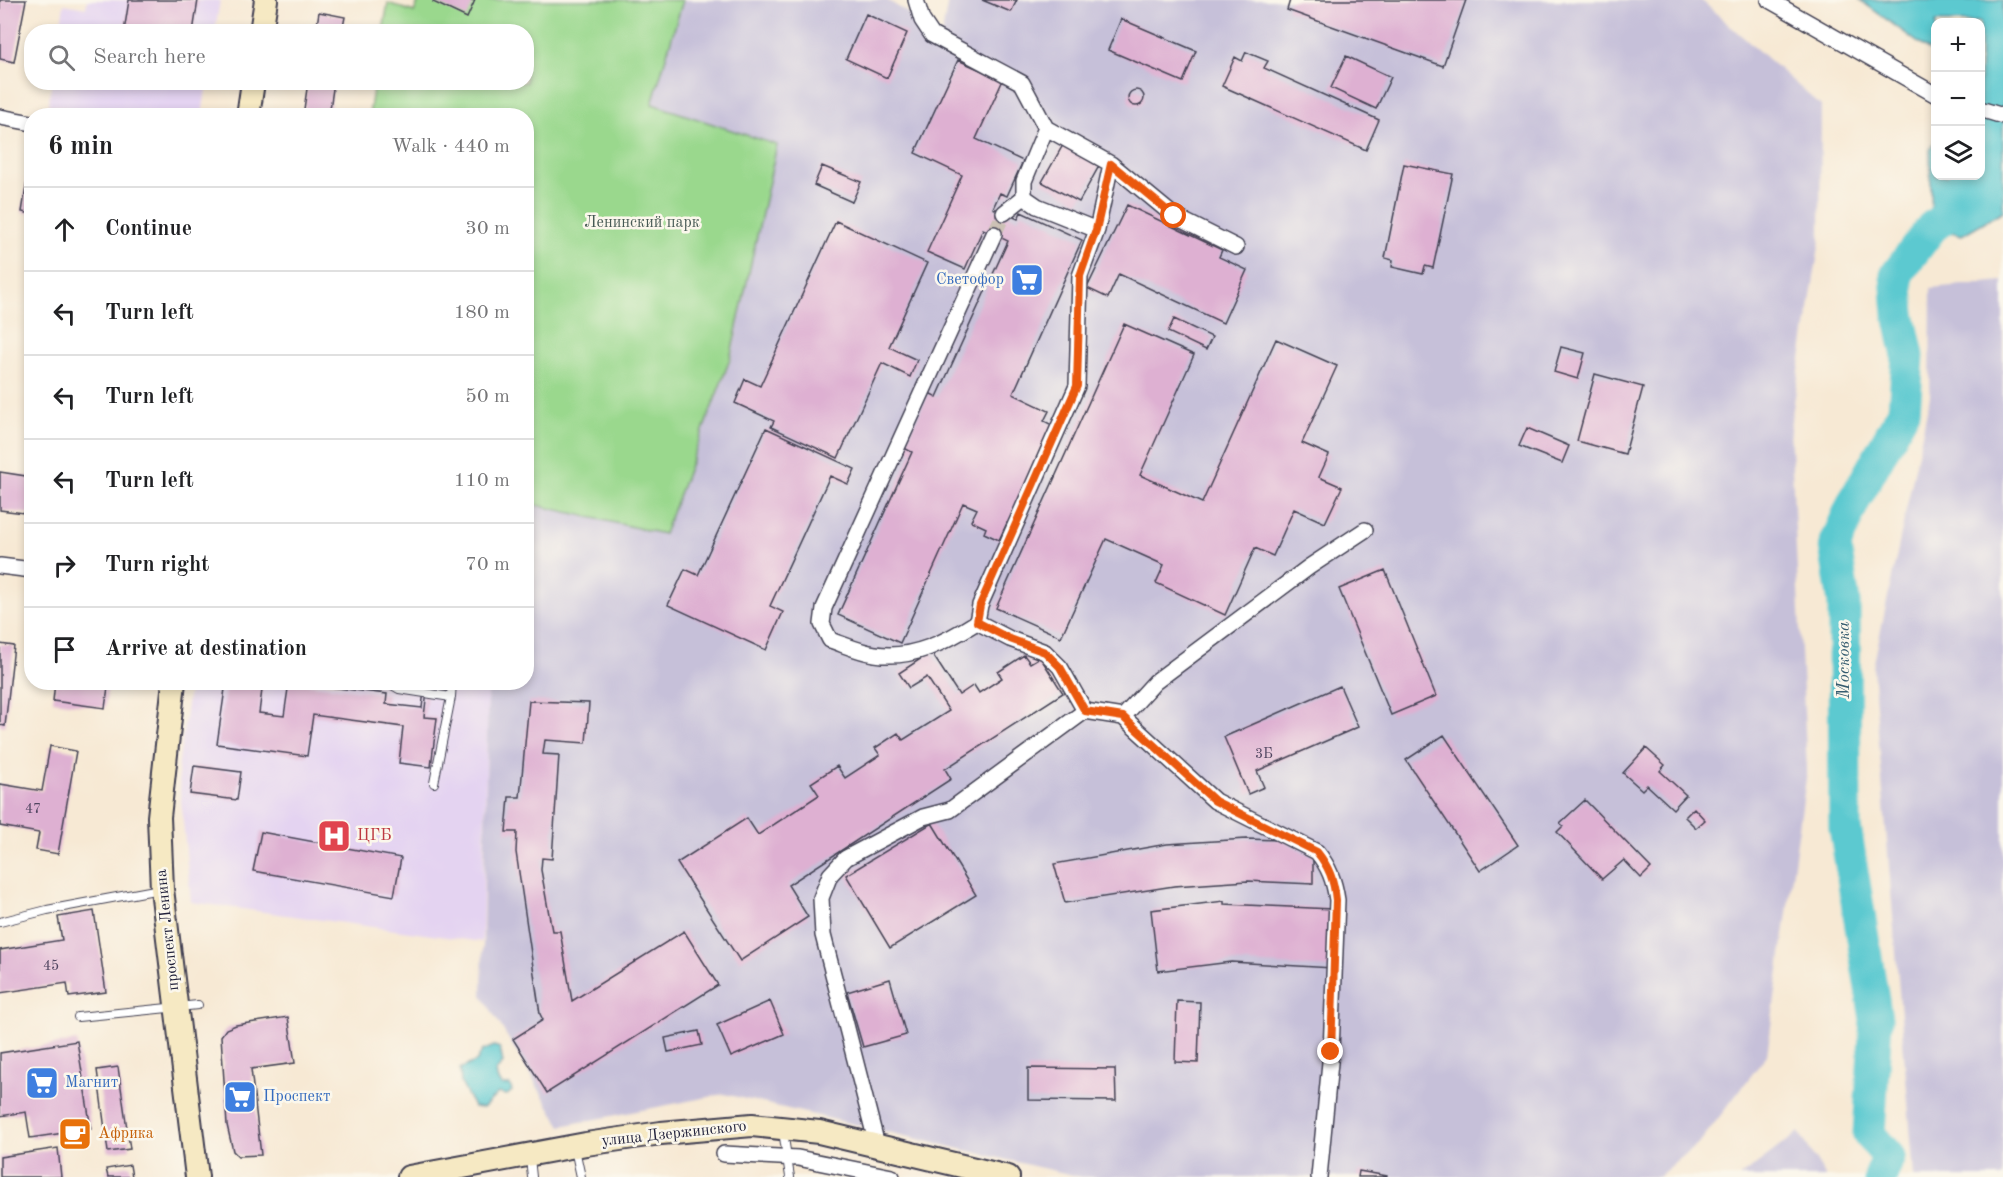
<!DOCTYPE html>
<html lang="en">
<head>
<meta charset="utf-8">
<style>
	:root { --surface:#fff; --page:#f6f6f6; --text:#202124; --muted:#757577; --line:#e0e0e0 }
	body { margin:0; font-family:"Old Standard TT",serif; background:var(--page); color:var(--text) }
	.controls { position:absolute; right:18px; top:18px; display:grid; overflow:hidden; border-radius:12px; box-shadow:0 3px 9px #0003 }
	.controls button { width:54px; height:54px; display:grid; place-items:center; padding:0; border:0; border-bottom:2px solid var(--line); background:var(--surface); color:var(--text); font:30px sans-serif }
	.stop { position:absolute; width:18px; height:18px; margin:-14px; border:4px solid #ea580c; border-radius:50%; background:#fff }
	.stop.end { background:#ea580c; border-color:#fff; box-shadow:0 2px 6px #0008 }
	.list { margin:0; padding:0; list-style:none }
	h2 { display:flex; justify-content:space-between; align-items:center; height:78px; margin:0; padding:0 24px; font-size:26px }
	h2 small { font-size:20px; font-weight:400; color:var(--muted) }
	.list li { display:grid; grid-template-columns:39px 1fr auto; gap:18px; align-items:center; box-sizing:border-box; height:84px; padding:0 24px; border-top:2px solid var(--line) }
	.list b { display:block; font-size:22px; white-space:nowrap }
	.list em { font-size:20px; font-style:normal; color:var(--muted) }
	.icon { flex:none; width:33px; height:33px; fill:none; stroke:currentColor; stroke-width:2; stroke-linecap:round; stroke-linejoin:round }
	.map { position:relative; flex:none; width:2003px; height:1177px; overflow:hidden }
	.search { position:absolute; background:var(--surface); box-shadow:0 3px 9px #0003; left:24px; top:24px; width:510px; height:66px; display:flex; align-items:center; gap:15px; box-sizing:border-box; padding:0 21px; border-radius:24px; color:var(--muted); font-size:22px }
	.panel { position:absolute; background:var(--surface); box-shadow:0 3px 9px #0003; left:24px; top:108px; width:510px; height:582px; border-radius:24px }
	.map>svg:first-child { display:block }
	.built { fill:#e4d3f1 }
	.industrial { fill:#c6c0d9 }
	.green { fill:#9ad88d; stroke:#5e7d64; stroke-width:1.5 }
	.water { fill:#5cc9d0; stroke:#3f7686; stroke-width:1.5 }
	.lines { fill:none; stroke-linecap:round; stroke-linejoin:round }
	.river { stroke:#5cc9d0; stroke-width:33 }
	.building { fill:#deb0d2 }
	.street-tunnel { stroke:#ccc1b5; stroke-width:15; stroke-dasharray:15 8; stroke-linecap:butt }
	.lane-casing { stroke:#424052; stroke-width:10 }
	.street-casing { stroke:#424052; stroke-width:18 }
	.secondary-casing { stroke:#424052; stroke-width:26 }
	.lane { stroke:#fff; stroke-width:8 }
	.street { stroke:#fff; stroke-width:15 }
	.secondary { stroke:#f6e9c3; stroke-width:22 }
	.route { stroke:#ea580c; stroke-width:8 }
	.labels { text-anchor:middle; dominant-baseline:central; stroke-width:5; stroke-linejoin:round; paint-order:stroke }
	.number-label { font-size:14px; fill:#514661 }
	.park-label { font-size:16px; fill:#465954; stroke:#fbf7ec }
	.shop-label { font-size:16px; fill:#366cbe; stroke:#fbf7ec; text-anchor:start }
	.health-label { font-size:16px; fill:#be3a42; stroke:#fbf7ec; text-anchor:start }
	.street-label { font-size:16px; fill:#22223b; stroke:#fbf7ec }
	.food-label { font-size:16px; fill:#c56008; stroke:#fbf7ec; text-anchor:start }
	.water-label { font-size:18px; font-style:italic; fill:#365c6f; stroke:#fbf7ec }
</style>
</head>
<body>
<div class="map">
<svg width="2003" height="1177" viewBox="0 0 2003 1177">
	<rect width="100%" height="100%" fill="#fbf7ec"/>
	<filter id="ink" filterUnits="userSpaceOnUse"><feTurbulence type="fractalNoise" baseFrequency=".0167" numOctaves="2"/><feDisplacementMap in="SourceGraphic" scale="12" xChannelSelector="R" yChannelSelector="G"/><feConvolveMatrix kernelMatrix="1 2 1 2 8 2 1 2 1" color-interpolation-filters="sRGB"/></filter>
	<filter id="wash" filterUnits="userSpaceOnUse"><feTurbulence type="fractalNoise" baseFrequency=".008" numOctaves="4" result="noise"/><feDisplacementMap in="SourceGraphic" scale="24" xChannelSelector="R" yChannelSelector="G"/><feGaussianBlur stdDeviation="1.35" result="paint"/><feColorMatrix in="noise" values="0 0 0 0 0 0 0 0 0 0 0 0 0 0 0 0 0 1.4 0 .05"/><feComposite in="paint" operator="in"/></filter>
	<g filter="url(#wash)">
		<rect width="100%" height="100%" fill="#f7e9d4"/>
		<path class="built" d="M87,0H220L215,31L60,32L64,4L86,8Z
			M52,82H207V83L202,115L114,116L48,105Z
			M190,683H488L482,942L191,902L178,769Z"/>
		<path class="industrial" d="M683,0H887L942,34L948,0H1701L1821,106L1820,240L1790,427L1807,771L1767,1055L1700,1142L1658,1177H1081L724,1094L561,1126L482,995L488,683L526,682L527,503L664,534L731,359L777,145L652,104Z
			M2003,281V1177H1914L1873,668L1930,396L1931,288Z
			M1799,1132L1826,1177H1739Z"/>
		<path class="green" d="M419,0H683L652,104L777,145L730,359L664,534L527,503L526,116H369L374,83L526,82V32L383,31L388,3L414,12Z"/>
		<path class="water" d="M1860,0H2003V211L1962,235L1932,227L1930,150L1935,141L1936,176H1980V22H1936L1935,55Z
			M494,1046L500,1048L503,1063L496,1071L497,1078L502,1085H510L512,1091L507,1095L498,1093L483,1108L474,1107L461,1083L460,1069L477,1061L482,1051Z"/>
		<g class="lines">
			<path class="river" d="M1880,1177L1889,1157L1869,1134L1876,1019L1845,827L1844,603L1835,545L1854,501L1904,411L1908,356L1899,314L1896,275L1932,227L1957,208L1965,176"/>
		</g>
		<g id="blocks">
			<path class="building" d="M0,0H26L14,62L0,59Z
				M129,0H198L193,32H124Z
				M434,0H475L467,18L433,2Z
				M982,0H1017L1011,12Z
				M1290,0H1466L1443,66L1287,10Z
				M319,12L345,17L342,32H316Z
				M866,14L907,33L887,78L846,59Z
				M1121,19L1196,51L1183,82L1108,50Z
				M1246,52L1268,61L1264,68L1379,120L1366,150L1222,86L1235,57L1242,61Z
				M1346,56L1391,77L1376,109L1331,88Z
				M958,60L1003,80L976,139L1023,161L1007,196L1000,193L993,208L1018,219L1021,212L1082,240L1013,394L1049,411L1044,421L1054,426L1009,524L1007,523L999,540L984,533L986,528L971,521L977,509L963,503L900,643L838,615L912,452L904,448L929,393L937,397L1008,241L983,229L965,269L927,252L962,175L915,153Z
				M308,82H334L329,116H303Z
				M1128 98a8 8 0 1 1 16 0a8 8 0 1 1-16 0Z
				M1063,145L1099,166L1079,202L1042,182Z
				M1404,164L1453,174L1433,268L1425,266L1423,274L1392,267L1393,260L1385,258Z
				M822,166L861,182L852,202L814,185Z
				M28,175H32V214L22,212Z
				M1127,205L1222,250L1219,257L1247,270L1223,323L1119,274L1108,298L1087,288Z
				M836,221L927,263L889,347L917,360L910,377L882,363L838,458L771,427L774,421L735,403L745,379L760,386Z
				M1174,319L1212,337L1206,350L1168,332Z
				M1124,324L1194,355L1140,475L1202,503L1276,339L1337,366L1302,443L1329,455L1319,477L1342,487L1325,523L1294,509L1273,556L1255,548L1225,615L1156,583L1164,565L1106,539L1061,637L996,608Z
				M1561,347L1585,353L1578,379L1554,372Z
				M1595,374L1643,387L1625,454L1577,441Z
				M766,428L855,469L848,484L830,476L770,606L783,612L766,650L668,605L685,569L698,575Z
				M1527,428L1569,446L1562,463L1519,446Z
				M0,472L32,477V514L0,510Z
				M1385,570L1436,696L1391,715L1339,589Z
				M0,644L14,646L5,726L0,725Z
				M931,652L959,695L974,685L979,693L1002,678L998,672L1024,655L1030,663L1040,657L1063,693L945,769L951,779L788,885L808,917L740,961L677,863L747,818L758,835L819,795L811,783L837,766L845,778L880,755L875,748L898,733L903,740L949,711L927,677L909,688L899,673Z
				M55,682H94V685L108,687L105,708L53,701Z
				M226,682H263L259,713L284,716L289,682L387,694L386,704L422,708L425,682H428L424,717L437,718L431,767L399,763L403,727L313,715L307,756L217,744Z
				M1340,686L1358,727L1257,771L1264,787L1248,794L1224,737Z
				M529,701L589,703L586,743L545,740L543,754L559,755L552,859L542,858L541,870L552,931H560L572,1001L684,931L718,985L547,1093L513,1039L543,1020L540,1014L516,852L517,832H506L509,797H520Z
				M1444,735L1518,845L1480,871L1406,760Z
				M50,746L76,751L58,854L36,850L39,833L0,826V784L42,791Z
				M1646,748L1665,765L1660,771L1686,795L1673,809L1647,785L1642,790L1623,773Z
				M194,766L241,772L237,800L190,794Z
				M1585,800L1651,868L1641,878L1624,860L1602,879L1557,832L1563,826L1560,823Z
				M1694,808L1705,820L1696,828L1685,817Z
				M932,823L976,895L890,948L846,875Z
				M261,832L401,858L394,896L253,871Z
				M1246,839L1282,840L1313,857V884L1248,881L1174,886L1065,903L1054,864L1167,844Z
				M1224,901V904L1332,909L1333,968L1231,962L1158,971L1151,910Z
				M94,911L106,992L69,997L67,983L0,993V950L62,940L58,917Z
				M890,979L906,1035L863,1047L847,992Z
				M770,1001L784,1034L731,1057L717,1025Z
				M1177,1001L1200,1002L1198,1063L1175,1062Z
				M288,1017L295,1063L251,1069L261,1155L238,1156L233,1151L227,1125L221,1036L226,1029L236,1025Z
				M699,1031L702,1045L668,1052L665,1038Z
				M77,1041L91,1129L30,1138L26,1112L0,1116V1053Z
				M118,1067L130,1149L108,1152L97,1070Z
				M1028,1068L1115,1069L1116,1101L1028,1100Z
				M58,1148L61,1177H0V1157Z
				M130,1165L132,1177H108L106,1169Z
				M1359,1171L1387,1176V1177H1358Z"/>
		</g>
	</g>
	<g filter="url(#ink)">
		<use href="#blocks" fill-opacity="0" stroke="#424052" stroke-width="1.5"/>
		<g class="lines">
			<path class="street-tunnel" d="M994,234L1004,213"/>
			<g class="lane-casing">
				<path id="lane" d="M387,682L399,689L451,697L434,783
					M451,697L452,682
					M0,922L47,910L160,889
					M78,1017L198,1005
					M783,1131L790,1177
					M575,1149L581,1177
					M530,1158L532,1177"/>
			</g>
			<g class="street-casing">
				<path id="street" d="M916,0L922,20L932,35L1022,83L1046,128L1111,164L1174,216L1236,247
					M1769,0L1936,95
					M1980,109L2003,116
					M0,117L32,123
					M1046,128L1024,181V197L1037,206L1097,230
					M1111,164L1097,230L1080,276L1077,386L980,605L977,622L1010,639L1045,652L1060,667L1085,711L1123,717L1215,801L1317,852C1329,867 1334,880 1337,900L1331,1052L1319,1177
					M1004,213L1024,197
					M0,566L32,570
					M977,622C947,641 913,660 875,654C860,652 845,645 830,640L822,624L824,608L994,234
					M1123,717L1155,682L1309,567L1365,530
					M877,1145L823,935L821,898L830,875L846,858L923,817L950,810L1085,711
					M724,1154L798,1158L892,1177"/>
			</g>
			<g class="secondary-casing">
				<path id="secondary" d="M261,32L266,0
					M248,116L253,82
					M174,682L159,817L162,889L197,1177
					M409,1177L586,1144L661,1133L752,1125L819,1132L1008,1177"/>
			</g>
			<use href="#lane" class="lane"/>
			<use href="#street" class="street"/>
			<use href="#secondary" class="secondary"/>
		</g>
	</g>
	<g class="lines" filter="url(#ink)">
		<path class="route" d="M1174,216L1111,164L1096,230L1080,276L1077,386L980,605L977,622L1010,639L1045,652L1060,667L1085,711L1123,717L1215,801L1317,852C1329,867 1334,880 1336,900L1331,1052"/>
	</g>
	<defs>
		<g id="supermarket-square" transform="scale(1.725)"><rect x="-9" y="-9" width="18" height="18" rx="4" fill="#3f7fe0" stroke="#fbf7ec"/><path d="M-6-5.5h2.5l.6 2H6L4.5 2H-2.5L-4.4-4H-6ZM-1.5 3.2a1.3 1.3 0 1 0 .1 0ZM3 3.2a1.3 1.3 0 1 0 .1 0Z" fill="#fff"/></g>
		<g id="hospital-square" transform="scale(1.725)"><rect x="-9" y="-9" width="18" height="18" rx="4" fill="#e0444e" stroke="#fbf7ec"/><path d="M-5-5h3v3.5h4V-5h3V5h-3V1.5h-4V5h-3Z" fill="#fff"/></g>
		<g id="cafe-square" transform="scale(1.725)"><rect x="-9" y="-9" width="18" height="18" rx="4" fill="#e8710a" stroke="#fbf7ec"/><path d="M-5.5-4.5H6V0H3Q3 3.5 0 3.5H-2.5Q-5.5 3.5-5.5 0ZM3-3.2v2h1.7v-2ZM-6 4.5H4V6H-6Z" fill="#fff"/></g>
	</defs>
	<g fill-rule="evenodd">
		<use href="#supermarket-square" x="1027" y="280"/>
		<use href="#hospital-square" x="334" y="836"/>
		<use href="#supermarket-square" x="42" y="1083"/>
		<use href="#supermarket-square" x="240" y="1097"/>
		<use href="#cafe-square" x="75" y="1134"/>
	</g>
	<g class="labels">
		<g class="number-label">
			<text x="1264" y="754">3Б</text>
			<text x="33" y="809">47</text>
			<text x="51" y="966">45</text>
		</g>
		<g class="park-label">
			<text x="642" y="223">Ленинский парк</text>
		</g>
		<g class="shop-label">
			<text x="1004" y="280" text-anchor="end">Светофор</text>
			<text x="65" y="1083">Магнит</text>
			<text x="263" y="1097">Проспект</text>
		</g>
		<g class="health-label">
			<text x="357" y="836">ЦГБ</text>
		</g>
		<g class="street-label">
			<text transform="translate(168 930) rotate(-96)">проспект Ленина</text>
			<text transform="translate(674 1134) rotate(-6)">улица Дзержинского</text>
		</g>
		<g class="food-label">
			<text x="98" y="1134">Африка</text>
		</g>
		<g class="water-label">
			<text transform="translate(1844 660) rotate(-90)">Московка</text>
		</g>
	</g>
</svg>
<div class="controls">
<button>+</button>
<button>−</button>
<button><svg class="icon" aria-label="layers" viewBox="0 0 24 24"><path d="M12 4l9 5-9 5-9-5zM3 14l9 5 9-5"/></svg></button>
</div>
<div class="stop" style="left:1174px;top:216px"></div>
<div class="stop end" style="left:1331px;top:1052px"></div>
<div class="search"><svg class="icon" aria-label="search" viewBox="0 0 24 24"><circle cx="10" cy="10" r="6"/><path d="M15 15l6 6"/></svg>Search here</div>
<section class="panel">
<h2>6 min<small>Walk · 440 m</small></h2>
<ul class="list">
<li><svg class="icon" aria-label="ahead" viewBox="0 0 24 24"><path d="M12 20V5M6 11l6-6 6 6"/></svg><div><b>Continue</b></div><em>30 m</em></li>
<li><svg class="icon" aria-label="left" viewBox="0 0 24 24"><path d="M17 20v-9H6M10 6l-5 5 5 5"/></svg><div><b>Turn left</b></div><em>180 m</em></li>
<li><svg class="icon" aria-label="left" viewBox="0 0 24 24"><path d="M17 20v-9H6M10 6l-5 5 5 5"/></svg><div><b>Turn left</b></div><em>50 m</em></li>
<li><svg class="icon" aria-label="left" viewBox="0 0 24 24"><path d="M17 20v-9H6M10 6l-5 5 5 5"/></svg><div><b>Turn left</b></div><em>110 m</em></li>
<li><svg class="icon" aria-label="right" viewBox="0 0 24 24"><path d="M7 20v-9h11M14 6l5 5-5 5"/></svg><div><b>Turn right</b></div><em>70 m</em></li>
<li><svg class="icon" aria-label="arrive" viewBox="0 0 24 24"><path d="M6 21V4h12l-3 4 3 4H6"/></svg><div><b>Arrive at destination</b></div></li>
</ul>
</section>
</div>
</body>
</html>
